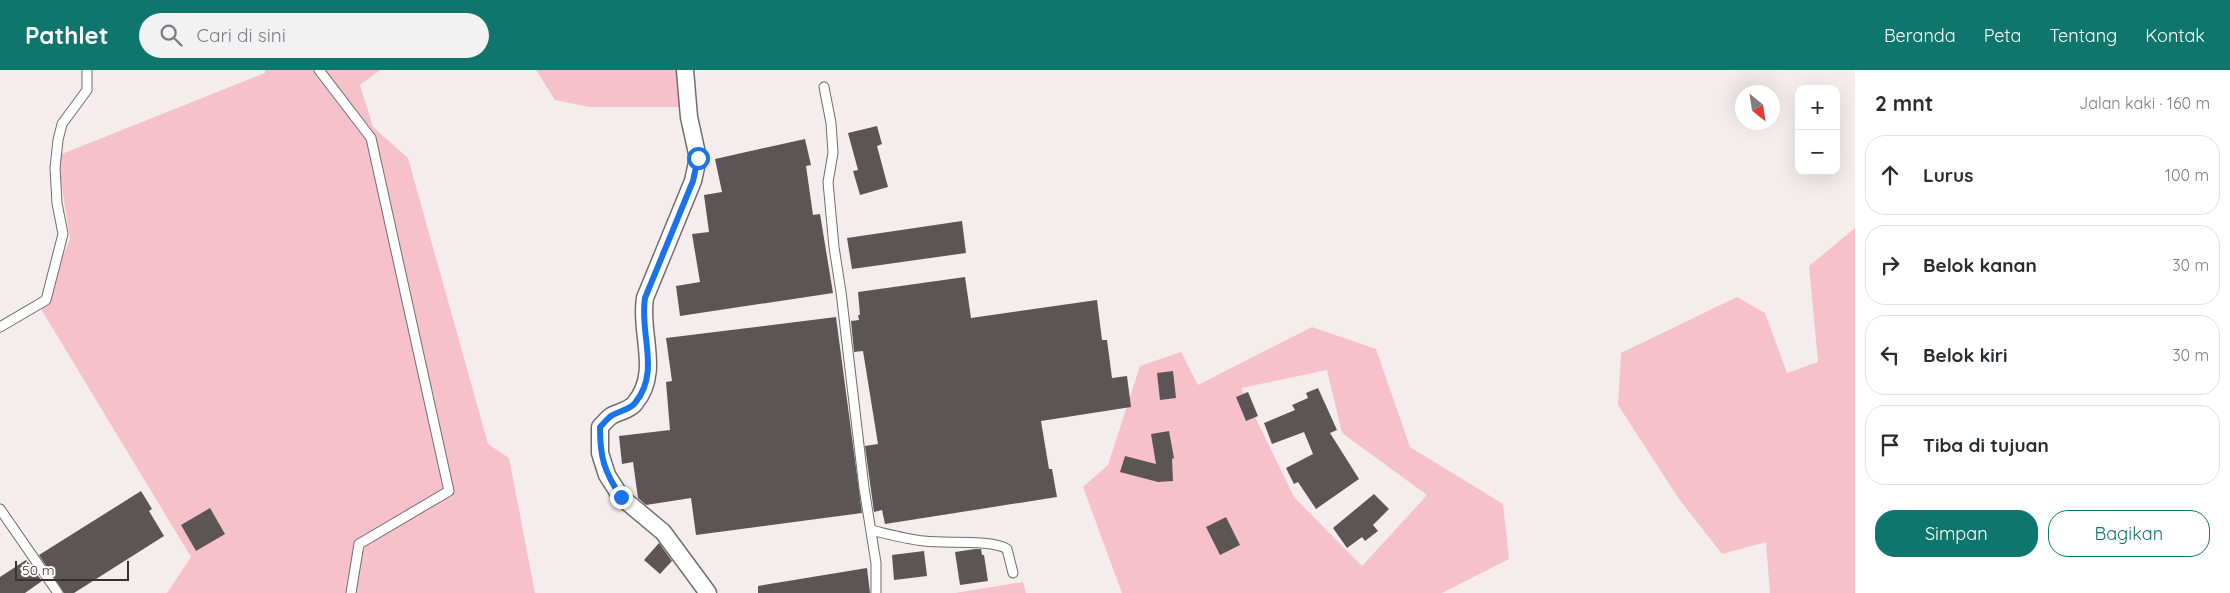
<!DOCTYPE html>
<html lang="id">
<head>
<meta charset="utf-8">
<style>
	:root { --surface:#fff; --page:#f2f2f3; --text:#2b2b33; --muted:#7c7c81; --line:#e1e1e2; --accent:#0f766e }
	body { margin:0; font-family:Quicksand,sans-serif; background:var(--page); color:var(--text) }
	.controls { position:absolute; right:15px; top:15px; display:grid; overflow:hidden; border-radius:10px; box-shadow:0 5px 20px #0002 }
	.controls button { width:45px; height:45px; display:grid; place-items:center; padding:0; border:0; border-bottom:1px solid var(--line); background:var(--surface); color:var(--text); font:25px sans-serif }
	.compass { position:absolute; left:1735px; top:15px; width:45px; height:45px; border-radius:50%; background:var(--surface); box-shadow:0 5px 20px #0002; rotate:150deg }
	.scale { position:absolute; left:15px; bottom:12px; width:114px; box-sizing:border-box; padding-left:5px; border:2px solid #353233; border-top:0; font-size:14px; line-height:18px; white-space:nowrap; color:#353233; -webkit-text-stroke:4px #fffafb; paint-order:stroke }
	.stop { position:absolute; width:15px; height:15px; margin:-11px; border:4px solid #1a73e8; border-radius:50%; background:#fff }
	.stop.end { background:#1a73e8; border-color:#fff; box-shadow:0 1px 5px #0008 }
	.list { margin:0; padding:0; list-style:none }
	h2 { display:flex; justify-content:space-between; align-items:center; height:65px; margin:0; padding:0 20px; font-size:21px }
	h2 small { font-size:16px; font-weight:400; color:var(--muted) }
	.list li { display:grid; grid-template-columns:32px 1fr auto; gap:15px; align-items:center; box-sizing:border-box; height:80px; margin:0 10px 10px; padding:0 10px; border:1px solid var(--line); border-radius:20px }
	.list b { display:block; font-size:19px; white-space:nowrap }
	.list em { font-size:16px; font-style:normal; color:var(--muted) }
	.actions { display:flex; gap:10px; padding:15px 20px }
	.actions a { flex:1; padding:11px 0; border:1px solid var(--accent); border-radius:20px; text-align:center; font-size:18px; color:var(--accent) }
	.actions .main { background:var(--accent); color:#fff }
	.icon { flex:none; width:28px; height:28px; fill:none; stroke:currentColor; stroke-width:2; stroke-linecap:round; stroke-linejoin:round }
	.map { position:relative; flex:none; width:1855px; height:523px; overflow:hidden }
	header { display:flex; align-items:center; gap:30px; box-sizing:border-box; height:70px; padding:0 25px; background:var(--accent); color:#fff }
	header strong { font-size:24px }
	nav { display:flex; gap:28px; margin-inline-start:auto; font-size:18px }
	.search { width:350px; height:45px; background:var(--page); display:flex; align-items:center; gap:12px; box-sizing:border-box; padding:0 18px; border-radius:28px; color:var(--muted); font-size:19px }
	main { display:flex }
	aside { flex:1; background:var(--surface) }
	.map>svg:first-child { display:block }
	.green { fill:#f7c1cb; fill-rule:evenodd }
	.building { fill:#5c5556 }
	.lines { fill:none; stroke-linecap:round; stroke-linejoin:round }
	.service-casing { stroke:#736c6d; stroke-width:11 }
	.minor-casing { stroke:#736c6d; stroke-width:19 }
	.service { stroke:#fff; stroke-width:9 }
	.minor { stroke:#fff; stroke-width:16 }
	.route { stroke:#1a73e8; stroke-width:6 }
</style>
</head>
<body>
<header>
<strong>Pathlet</strong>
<div class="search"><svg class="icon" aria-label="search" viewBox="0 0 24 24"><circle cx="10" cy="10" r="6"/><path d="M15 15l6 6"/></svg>Cari di sini</div>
<nav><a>Beranda</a><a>Peta</a><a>Tentang</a><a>Kontak</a></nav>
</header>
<main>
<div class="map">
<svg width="1855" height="523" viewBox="0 0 1855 523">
	<rect width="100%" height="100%" fill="#f4eced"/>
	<path class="green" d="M265,0H380L360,15L373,57L408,88L488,374L509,388L535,523H167L191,487L41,239L70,169L57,86L265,3Z
		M536,0H692L694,37H589L555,30Z
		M1855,158V523H1770L1766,472L1722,484L1679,429L1618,335L1621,283L1737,227L1765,243L1787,303L1818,292L1809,196Z
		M1312,257L1376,279L1410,377L1503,434L1509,489L1442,523H1122L1083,417L1108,395L1140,296L1181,282L1198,315ZM1327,300L1342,363L1427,425L1362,496L1294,427L1241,318Z
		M1023,512L1026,523H955Z"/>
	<path class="building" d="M877,56L882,74L877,76L888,117L860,125L853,101L858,100L848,63Z
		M805,69L811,95L806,96L813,145L820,144L833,223L680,246L676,216L700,212L692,164L709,162L704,125L722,122L715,89Z
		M962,151L966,183L852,199L847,168Z
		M965,207L971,248L1097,230L1102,270H1107L1112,308L1127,306L1131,337L1041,351L1049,399H1052L1057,427L885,454L882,440L874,442L865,376L878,374L863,281L854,282L851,251L859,250L858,245H860L858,222Z
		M836,247L862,443L696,465L691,428L646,435L638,428L633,392L622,394L619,366L670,360L666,312L672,311L666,268Z
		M1173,301L1176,328L1160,330L1157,303Z
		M1318,318L1337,360L1330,363L1359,409L1316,439L1298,412L1294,414L1286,398L1313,384L1304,362L1272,374L1264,353L1295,340L1292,335L1308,328L1306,323Z
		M1248,322L1258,346L1246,351L1236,327Z
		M1169,361L1174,388L1172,389L1173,411L1158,412L1120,402L1125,386L1156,394L1151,364Z
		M141,421L152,439L149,441L164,466L74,523H64L39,485Z
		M1374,424L1389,439L1373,455L1378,461L1365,471L1362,467L1347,478L1333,458Z
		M210,438L225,464L196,481L181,455Z
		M1226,447L1240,475L1220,485L1206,457Z
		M659,473L672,491L660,504L644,490Z
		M975,479H981L982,485H984L988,511L960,515L955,482Z
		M924,481L927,506L894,510L892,485Z
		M26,490L42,511L25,523H0V507Z
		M867,498L870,523H758V516Z"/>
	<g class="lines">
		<g class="service-casing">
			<path id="service" d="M319,0L371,68L449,421L359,474L351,523
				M824,17L831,53L833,83L828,112L834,177L841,222L864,418L876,493V523
				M0,257L46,230L63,164L57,133L55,98L58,70L62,54L87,20V0
				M0,439L58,523
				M871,460C888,464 906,469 924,471C946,474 992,469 1007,479L1013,503"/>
		</g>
		<g class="minor-casing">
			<path id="minor" d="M685,0L689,47L698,88L693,111L645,228C639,263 661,302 635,333C630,340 618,342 611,346C607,349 604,353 600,357V383L607,405L621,427L663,462L708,523"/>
		</g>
		<use href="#service" class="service"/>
		<use href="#minor" class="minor"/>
	</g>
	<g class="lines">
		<path class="route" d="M621,427C604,401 600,388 600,357C604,353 607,349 611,346C618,341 630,340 635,333C661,302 639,263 645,228L693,111L698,88"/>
	</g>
</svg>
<div class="controls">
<button>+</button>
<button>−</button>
</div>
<svg class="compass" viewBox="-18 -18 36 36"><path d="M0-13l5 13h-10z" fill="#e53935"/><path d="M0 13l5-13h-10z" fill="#7c7c81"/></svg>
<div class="scale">50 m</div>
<div class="stop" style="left:698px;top:88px"></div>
<div class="stop end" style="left:621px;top:427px"></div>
</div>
<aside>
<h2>2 mnt<small>Jalan kaki · 160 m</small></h2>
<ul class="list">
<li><svg class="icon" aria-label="ahead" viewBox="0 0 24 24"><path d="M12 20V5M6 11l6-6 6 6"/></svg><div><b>Lurus</b></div><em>100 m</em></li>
<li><svg class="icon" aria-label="right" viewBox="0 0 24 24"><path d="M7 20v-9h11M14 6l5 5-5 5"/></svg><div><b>Belok kanan</b></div><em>30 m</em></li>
<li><svg class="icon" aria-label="left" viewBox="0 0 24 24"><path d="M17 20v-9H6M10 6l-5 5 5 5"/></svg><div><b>Belok kiri</b></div><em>30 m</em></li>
<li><svg class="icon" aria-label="arrive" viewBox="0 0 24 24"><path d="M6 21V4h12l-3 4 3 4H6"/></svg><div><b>Tiba di tujuan</b></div></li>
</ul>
<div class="actions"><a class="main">Simpan</a><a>Bagikan</a></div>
</aside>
</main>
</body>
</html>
